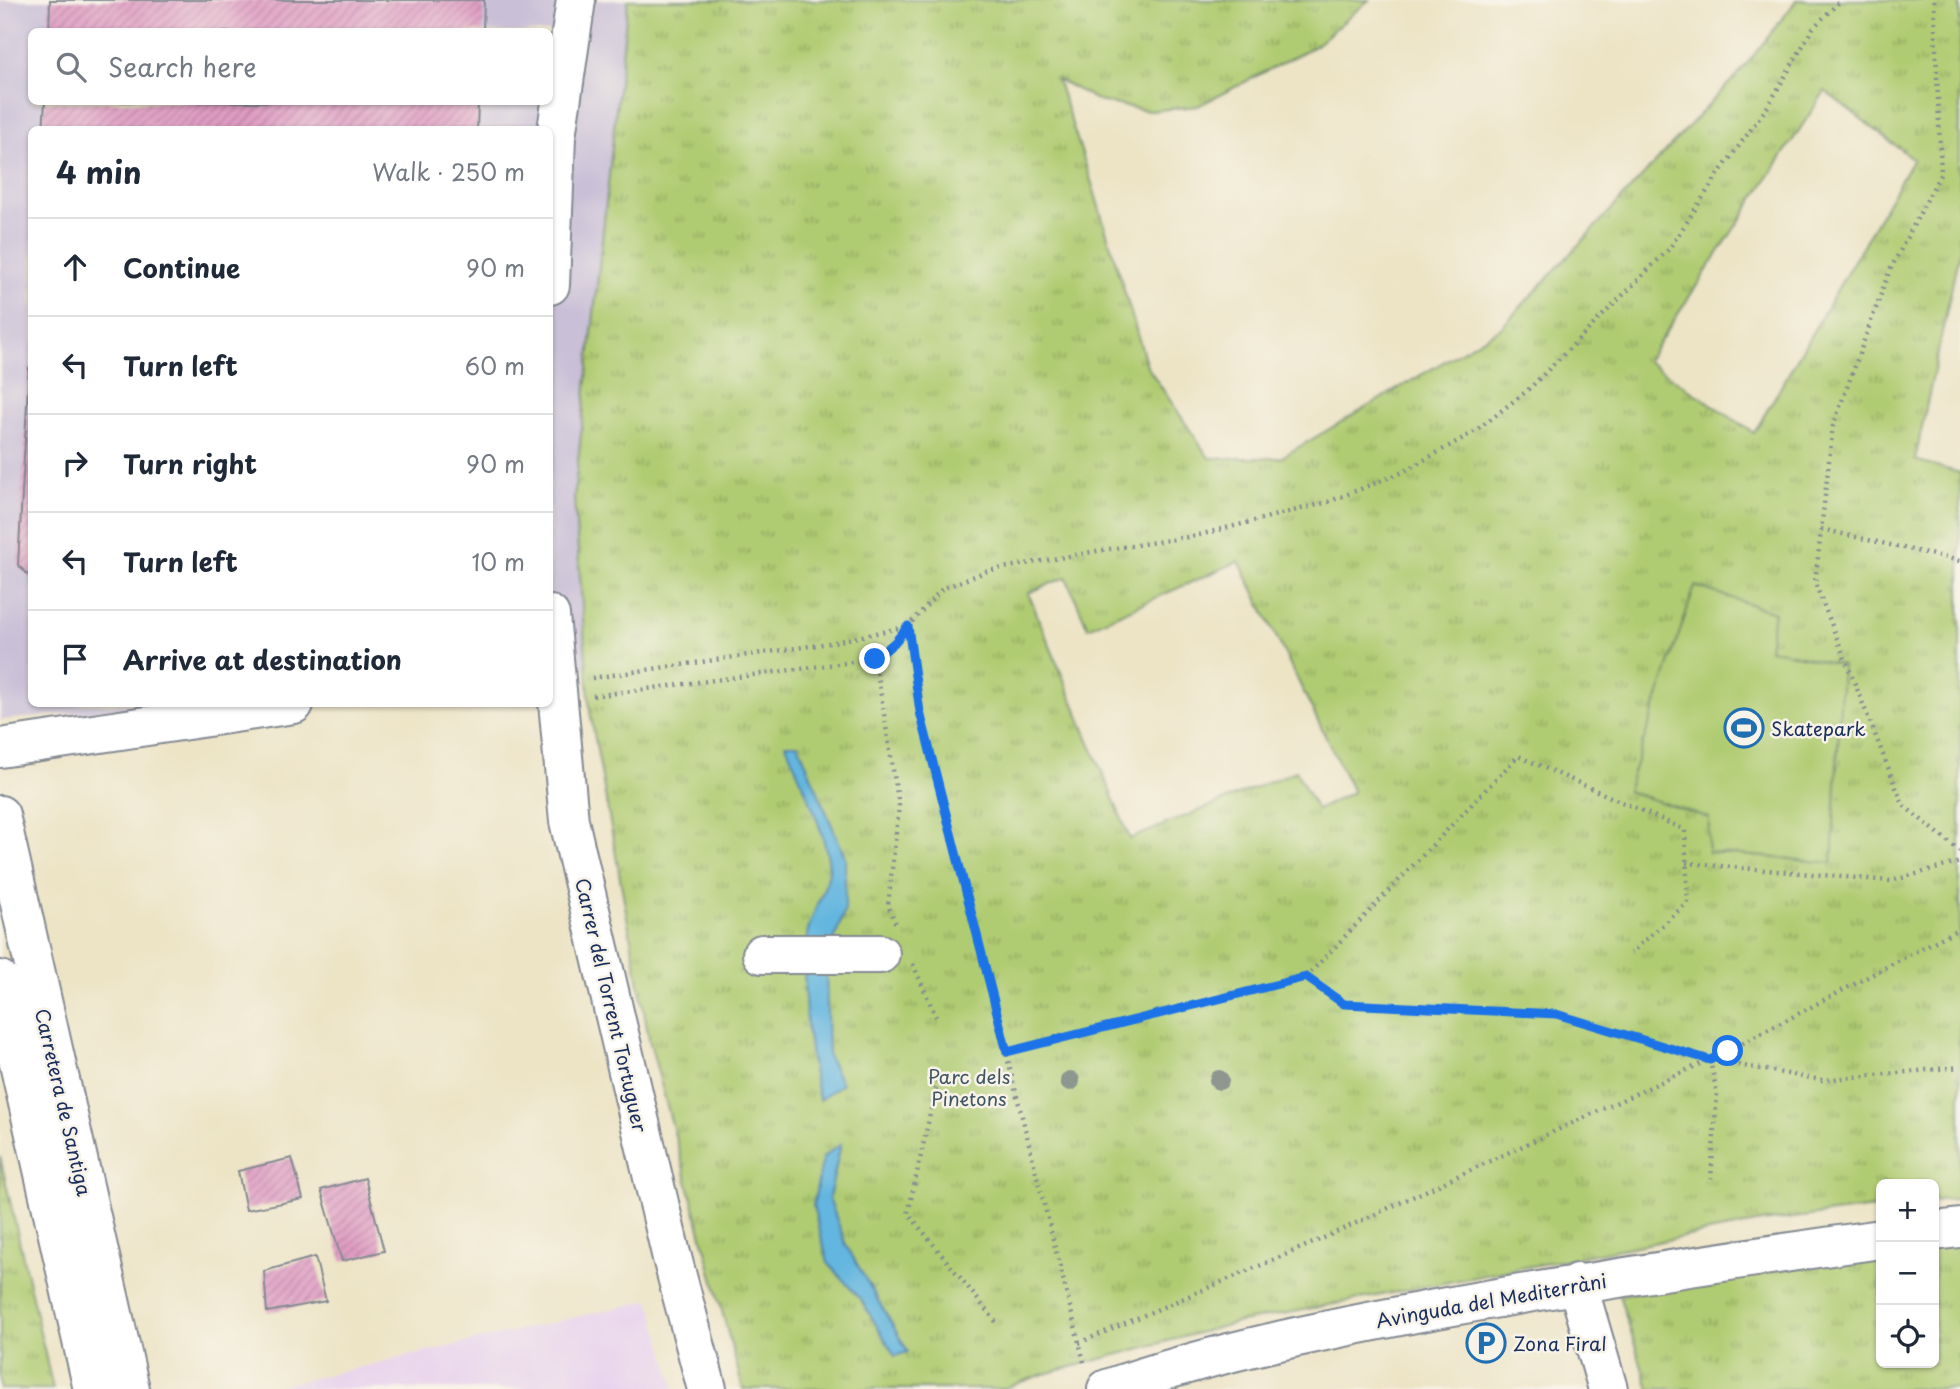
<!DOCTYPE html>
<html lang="en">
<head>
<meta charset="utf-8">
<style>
	:root { --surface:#fff; --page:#f2f2f3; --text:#1f2937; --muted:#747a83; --line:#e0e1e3 }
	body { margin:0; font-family:"Playpen Sans",sans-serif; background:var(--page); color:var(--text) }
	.controls { position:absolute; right:21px; bottom:21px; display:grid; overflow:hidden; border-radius:10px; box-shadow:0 2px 5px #0004 }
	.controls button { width:63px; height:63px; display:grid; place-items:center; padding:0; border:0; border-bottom:2px solid var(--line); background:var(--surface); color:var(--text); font:35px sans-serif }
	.stop { position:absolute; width:21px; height:21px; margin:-16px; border:5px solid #1a73e8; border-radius:50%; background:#fff }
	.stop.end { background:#1a73e8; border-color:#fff; box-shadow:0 2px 7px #0008 }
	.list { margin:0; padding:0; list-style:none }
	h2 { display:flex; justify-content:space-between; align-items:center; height:91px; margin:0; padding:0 28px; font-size:30px }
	h2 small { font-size:23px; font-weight:400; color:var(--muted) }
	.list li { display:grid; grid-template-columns:46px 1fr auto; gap:21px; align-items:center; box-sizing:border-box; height:98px; padding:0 28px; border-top:2px solid var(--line) }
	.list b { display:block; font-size:26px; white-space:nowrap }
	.list em { font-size:23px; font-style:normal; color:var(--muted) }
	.icon { flex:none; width:38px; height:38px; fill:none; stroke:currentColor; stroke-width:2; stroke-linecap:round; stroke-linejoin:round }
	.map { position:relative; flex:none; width:1960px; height:1389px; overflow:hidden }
	.search { position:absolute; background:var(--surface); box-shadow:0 2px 5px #0004; left:28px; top:28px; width:525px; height:77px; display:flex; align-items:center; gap:18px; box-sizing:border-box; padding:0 24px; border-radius:10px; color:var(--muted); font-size:26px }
	.panel { position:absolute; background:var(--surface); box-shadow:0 2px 5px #0004; left:28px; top:126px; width:525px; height:581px; border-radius:10px }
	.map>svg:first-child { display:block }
	.built { fill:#e8d2ee }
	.industrial { fill:#c9bfd7; fill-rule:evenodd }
	.grass { fill:url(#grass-tufts); stroke:#667e68; stroke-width:2; fill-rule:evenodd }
	.garden { fill:#b0cc72; stroke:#667e68; stroke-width:2 }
	.water { fill:#64b6df; stroke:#40729e; stroke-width:2 }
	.building { fill:url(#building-hatch) }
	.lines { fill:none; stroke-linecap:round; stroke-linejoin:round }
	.minor-casing { stroke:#848a92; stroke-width:42 }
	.major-casing { stroke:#848a92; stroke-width:42 }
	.path { stroke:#848a92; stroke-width:4.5; stroke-dasharray:2 5; stroke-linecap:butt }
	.minor { stroke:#fff; stroke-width:38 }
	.major { stroke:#fff; stroke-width:38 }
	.tree { fill:#8e9690 }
	.route { stroke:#1a73e8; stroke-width:9 }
	.labels { text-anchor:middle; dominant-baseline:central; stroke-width:5; stroke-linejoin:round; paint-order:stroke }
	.poi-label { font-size:19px; fill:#1b2f5e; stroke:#f7f3e8; text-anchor:start }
	.street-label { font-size:19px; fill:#1b2f5e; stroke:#f7f3e8 }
	.park-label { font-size:19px; fill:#405663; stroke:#f7f3e8 }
</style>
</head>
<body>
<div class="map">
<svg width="1960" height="1389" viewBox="0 0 1960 1389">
	<defs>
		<pattern id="grass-tufts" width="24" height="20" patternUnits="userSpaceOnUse" patternTransform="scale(1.75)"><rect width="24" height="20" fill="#b0cc72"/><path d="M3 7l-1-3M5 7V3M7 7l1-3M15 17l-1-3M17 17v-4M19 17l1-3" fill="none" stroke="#8ea661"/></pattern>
		<pattern id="building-hatch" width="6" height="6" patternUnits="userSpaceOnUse" patternTransform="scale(1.75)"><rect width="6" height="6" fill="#e09cc3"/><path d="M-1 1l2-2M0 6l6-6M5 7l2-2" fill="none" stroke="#b580a2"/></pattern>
	</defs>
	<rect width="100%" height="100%" fill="#f7f3e8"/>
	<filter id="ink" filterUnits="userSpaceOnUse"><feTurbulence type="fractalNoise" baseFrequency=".0143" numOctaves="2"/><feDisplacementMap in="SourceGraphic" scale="14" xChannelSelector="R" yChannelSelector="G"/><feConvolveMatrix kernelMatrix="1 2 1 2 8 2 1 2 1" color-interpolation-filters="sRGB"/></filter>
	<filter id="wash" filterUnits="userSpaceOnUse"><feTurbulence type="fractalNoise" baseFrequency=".00686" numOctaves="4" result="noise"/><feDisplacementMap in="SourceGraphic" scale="28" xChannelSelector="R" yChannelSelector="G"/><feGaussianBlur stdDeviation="1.57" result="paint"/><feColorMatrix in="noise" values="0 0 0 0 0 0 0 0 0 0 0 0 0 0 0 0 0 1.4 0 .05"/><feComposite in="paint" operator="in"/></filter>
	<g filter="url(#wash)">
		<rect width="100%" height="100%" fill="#ede4c6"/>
		<path class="built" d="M650,1300L675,1389H267Z"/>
		<path class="industrial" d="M0,0H628L574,498L587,667L550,670V130H32V704H182L0,720ZM32,32H550V102H32Z"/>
		<path class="grass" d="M628,0H1369L1315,46L1198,106L1149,111L1099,101L1057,79L1093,187L1147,366L1209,458H1280L1501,328L1746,65L1797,0H1960V248L1915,460L1960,473V1197L1934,1201V1184H1881V1207L1761,1222L1235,1323L1041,1375L1002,1389H743L649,1039L590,711L574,498ZM1825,91L1913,159L1754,433L1647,361ZM1239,561L1353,792L1317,810L1296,771L1130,839L1028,593L1066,577L1088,628ZM1768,649L1842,665L1709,852V818Z
			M0,1157L53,1389H0Z
			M1960,1243V1389H1649L1619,1295L1881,1254V1363H1934V1246Z"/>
		<path class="garden" d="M1695,586L1774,612L1769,649L1842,665L1832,863L1708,852L1709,818L1627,791Z"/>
		<path class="water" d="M786,744H798L845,857V909L826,965L828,1056L842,1084L819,1100C808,1050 800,987 807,936C809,917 831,882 829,865C823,824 801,782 786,744Z
			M841,1144L829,1198L846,1245L908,1352L895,1356L861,1300L828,1263L813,1206L823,1157Z"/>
		<g id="blocks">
			<path class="building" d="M50,0H484L483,32H49Z
				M45,102H478L477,130H43Z
				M29,368H32V579L18,565Z
				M292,1158L303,1199L246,1210L238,1171Z
				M365,1178L384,1251L342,1261L321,1190Z
				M315,1257L326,1301L267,1312L264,1271Z"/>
		</g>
	</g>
	<g filter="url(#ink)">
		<use href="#blocks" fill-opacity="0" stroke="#848a92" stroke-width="2"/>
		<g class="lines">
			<g class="minor-casing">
				<path id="minor" d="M550,285L556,137L576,0
					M550,615L569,821L671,1254L707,1389
					M0,748L294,704
					M0,815L130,1389
					M762,954H880
					M1934,1231L1960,1228
					M1577,1283L1608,1389
					M1107,1389C1214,1352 1325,1330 1436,1309C1584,1282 1732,1260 1881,1239"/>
			</g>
			<g class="major-casing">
				<path id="major" d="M0,980L93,1389"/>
			</g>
			<path class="path" d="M1934,0L1941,173L1889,272L1833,426L1815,583L1903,805L1960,851
				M1821,529L1960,561
				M875,659L899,806L888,905L896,924
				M592,678L830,643L908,626
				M593,696L875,659L895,642L908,627
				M1686,863L1891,881L1960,862
				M913,964L936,1017
				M1306,977L1344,1004L1556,1014L1710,1060L1822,1080L1960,1067
				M1007,1052L1306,977L1518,756L1685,830L1688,902L1631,953
				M1710,1060L1717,1093L1711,1179
				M939,1074L908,1213L996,1322
				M1079,1343L1315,1242L1728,1051L1960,928
				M1084,1362L920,712L908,626L942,589L987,571L1097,551L1195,536L1328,502L1403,472L1474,432L1528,390L1669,249L1717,176L1768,106L1813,28L1841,0"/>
			<use href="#minor" class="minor"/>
			<use href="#major" class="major"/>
		</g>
		<g class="tree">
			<circle cx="1219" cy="1080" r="10"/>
			<circle cx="1070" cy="1081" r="10"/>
		</g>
	</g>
	<g class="lines" filter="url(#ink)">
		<path class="route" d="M875,659L895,642L908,626L920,712L1007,1052L1306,977L1344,1004L1556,1014L1710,1060L1728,1051"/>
	</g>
	<defs>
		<g id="stadium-ring" transform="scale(2.0125)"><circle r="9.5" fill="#f7f3e8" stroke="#1f6fb2" stroke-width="1.5"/><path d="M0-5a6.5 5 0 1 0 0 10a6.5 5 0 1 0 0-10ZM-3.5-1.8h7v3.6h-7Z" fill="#1f6fb2"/></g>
		<g id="parking-ring" transform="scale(2.0125)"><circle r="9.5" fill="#f7f3e8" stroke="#1f6fb2" stroke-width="1.5"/><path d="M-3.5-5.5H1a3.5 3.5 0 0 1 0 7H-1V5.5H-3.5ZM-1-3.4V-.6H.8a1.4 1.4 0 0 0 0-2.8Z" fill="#1f6fb2"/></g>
	</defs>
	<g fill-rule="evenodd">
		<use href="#stadium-ring" x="1744" y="728"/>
		<use href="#parking-ring" x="1486" y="1343"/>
	</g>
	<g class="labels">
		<g class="poi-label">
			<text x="1771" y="728">Skatepark</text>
			<text x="1513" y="1343">Zona Firal</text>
		</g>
		<g class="street-label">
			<text transform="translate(612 1005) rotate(77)">Carrer del Torrent Tortuguer</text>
			<text transform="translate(64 1102) rotate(77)">Carretera de Santiga</text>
			<text transform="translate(1491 1300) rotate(-10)">Avinguda del Mediterràni</text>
		</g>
		<g class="park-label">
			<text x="969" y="1076">Parc dels<tspan x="969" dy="22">Pinetons</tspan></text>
		</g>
	</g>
</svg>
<div class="controls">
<button>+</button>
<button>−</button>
<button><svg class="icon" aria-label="locate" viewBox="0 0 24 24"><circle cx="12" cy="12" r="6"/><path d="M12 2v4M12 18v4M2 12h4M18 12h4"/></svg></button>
</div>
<div class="stop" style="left:1728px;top:1051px"></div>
<div class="stop end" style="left:875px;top:659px"></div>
<div class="search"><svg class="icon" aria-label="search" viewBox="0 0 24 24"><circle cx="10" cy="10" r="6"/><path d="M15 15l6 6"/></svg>Search here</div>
<section class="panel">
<h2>4 min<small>Walk · 250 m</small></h2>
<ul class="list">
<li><svg class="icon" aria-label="ahead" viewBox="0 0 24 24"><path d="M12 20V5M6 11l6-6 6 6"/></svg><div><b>Continue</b></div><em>90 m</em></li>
<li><svg class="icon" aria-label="left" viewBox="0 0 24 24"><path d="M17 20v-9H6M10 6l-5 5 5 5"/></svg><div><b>Turn left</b></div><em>60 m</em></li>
<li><svg class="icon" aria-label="right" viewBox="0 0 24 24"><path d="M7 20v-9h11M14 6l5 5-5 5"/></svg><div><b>Turn right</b></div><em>90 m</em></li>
<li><svg class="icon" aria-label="left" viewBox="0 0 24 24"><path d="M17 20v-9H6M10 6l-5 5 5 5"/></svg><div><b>Turn left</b></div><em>10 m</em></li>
<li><svg class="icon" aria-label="arrive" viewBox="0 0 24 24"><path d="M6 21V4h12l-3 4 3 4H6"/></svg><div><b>Arrive at destination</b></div></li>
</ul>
</section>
</div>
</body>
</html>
